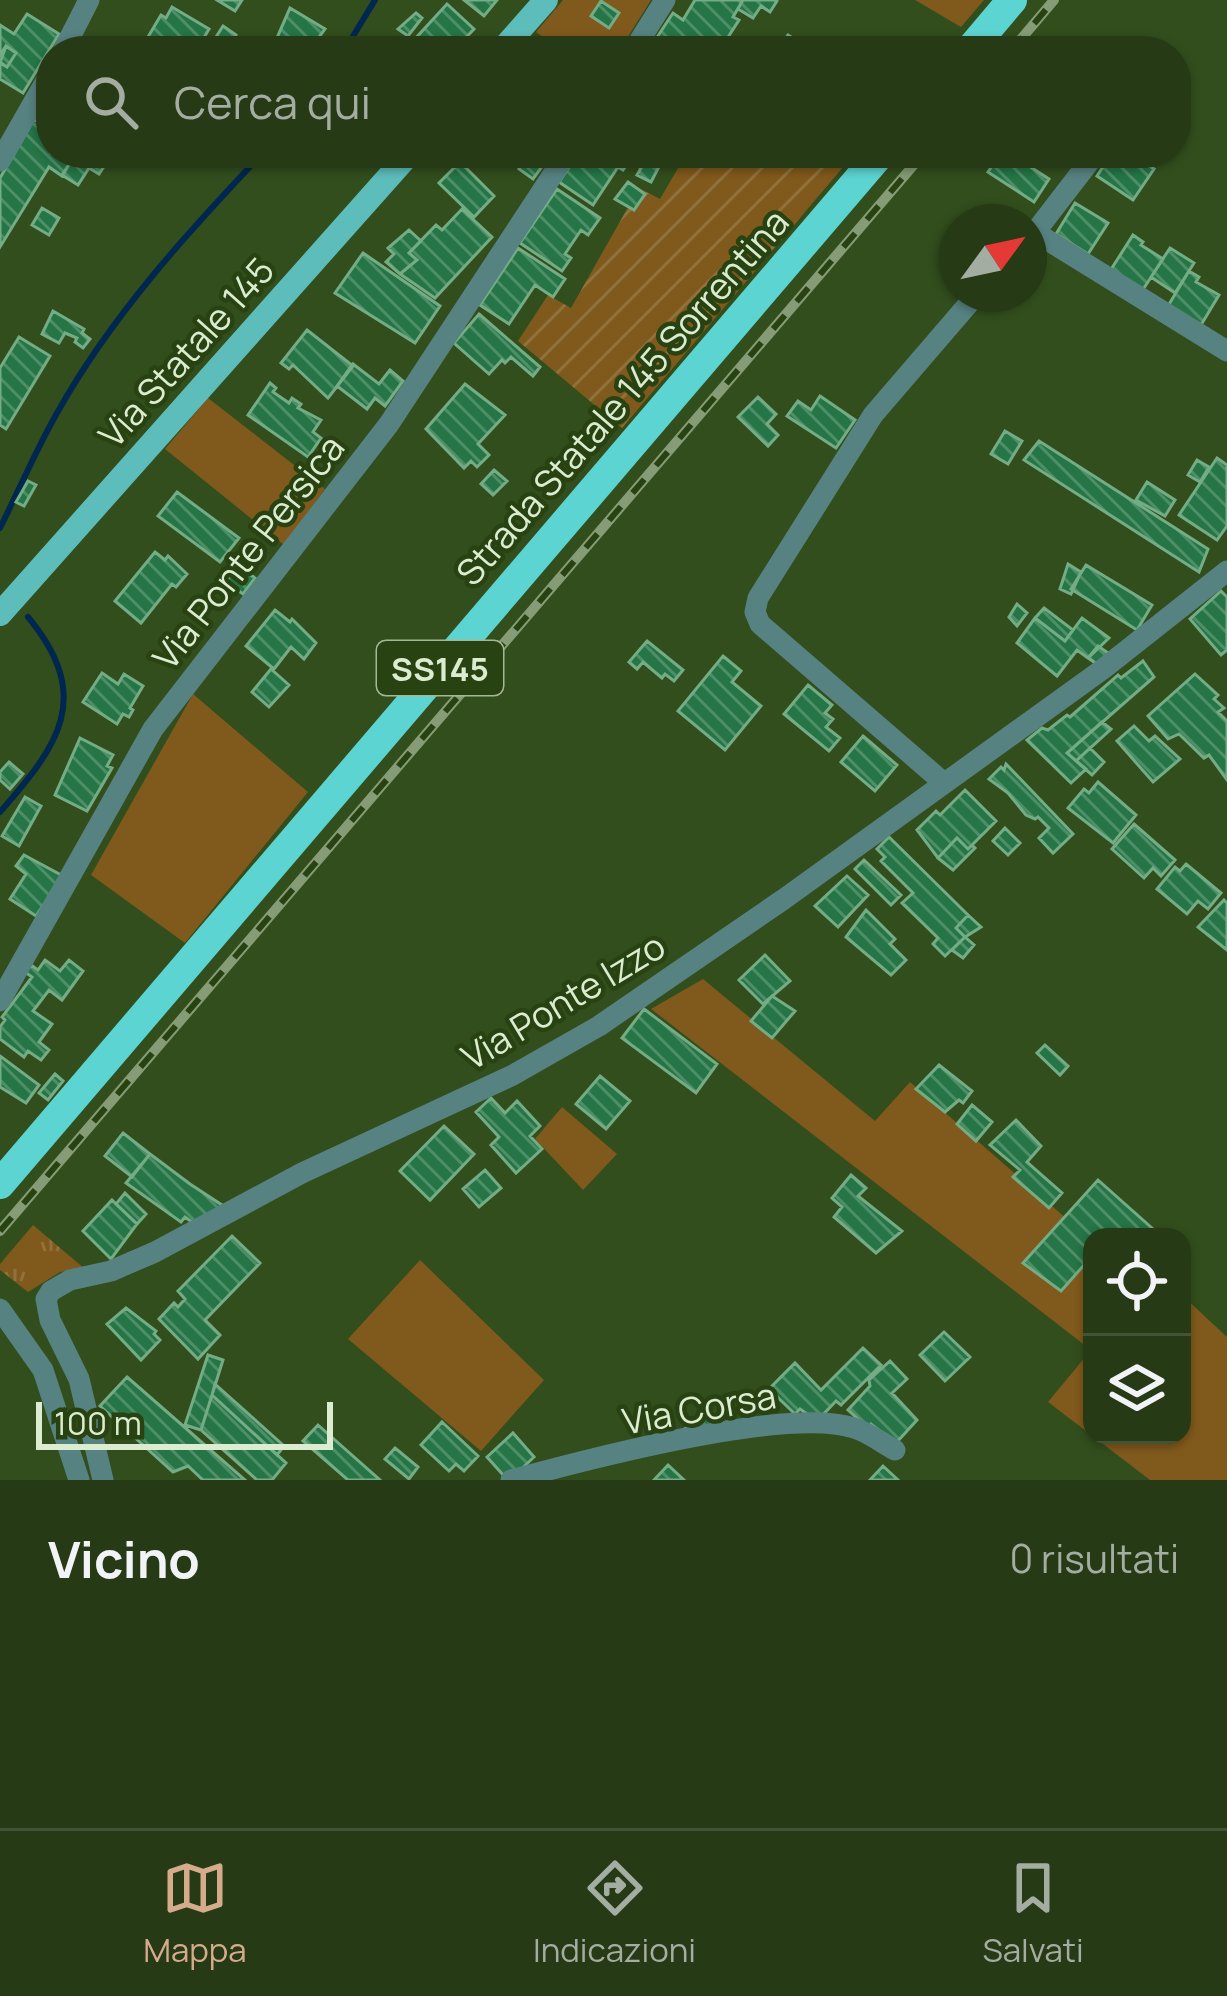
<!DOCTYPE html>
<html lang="it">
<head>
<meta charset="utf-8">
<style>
	:root { --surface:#263a16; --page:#2e411f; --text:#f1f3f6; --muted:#a4ada1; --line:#425435; --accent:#d6ab8b }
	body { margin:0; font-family:Manrope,sans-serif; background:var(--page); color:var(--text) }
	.controls { position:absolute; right:36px; bottom:36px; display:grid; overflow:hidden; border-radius:24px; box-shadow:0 3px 9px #0004 }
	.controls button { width:108px; height:108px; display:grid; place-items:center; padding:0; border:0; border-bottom:3px solid var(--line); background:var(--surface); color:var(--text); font:60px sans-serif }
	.compass { position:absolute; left:939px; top:204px; width:108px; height:108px; border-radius:50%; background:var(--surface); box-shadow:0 3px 9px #0004; rotate:57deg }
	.scale { position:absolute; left:36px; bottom:30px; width:297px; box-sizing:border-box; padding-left:12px; border:6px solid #dbecd1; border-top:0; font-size:33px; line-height:42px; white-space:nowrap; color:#dbecd1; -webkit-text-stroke:9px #284311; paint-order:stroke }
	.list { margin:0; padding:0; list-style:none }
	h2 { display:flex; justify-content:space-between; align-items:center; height:156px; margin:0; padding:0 48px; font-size:51px }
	h2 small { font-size:39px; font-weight:400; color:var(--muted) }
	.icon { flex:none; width:66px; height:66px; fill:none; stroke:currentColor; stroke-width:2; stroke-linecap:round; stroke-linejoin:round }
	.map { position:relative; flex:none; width:1227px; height:1480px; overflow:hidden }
	.search { position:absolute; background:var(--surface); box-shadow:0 3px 9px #0004; left:36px; right:36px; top:36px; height:132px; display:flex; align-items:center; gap:30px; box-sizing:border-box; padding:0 42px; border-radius:48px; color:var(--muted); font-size:45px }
	.sheet { height:348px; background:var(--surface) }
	nav { display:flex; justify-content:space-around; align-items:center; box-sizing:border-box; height:168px; border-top:3px solid var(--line); background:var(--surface); font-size:33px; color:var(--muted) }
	nav a { display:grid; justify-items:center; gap:6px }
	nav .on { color:var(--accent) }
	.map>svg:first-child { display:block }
	.grass { fill:#80591c }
	.park { fill:url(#park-tufts) }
	.garden { fill:url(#garden-furrows) }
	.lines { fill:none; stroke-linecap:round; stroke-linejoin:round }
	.stream { stroke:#00274f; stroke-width:6 }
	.building { fill:url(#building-back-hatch); stroke:#74ac85; stroke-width:3 }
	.minor { stroke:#568281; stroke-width:21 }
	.major { stroke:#5dbdbb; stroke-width:24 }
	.highway { stroke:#5cd4d2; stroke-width:30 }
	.rail-casing { stroke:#869c76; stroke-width:10 }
	.rail { stroke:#284311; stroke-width:6; stroke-dasharray:18; stroke-linecap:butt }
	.labels { text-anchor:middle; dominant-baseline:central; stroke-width:9; stroke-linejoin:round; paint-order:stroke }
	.shield { fill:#284311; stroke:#a5b997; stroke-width:3 }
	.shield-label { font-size:33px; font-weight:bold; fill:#dbecd1 }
	.street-label { font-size:36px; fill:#dbecd1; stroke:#284311 }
</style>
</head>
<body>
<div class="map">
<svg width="1227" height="1480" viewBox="0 0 1227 1480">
	<defs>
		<pattern id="park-tufts" width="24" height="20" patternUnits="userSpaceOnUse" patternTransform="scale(3)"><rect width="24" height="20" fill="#80591c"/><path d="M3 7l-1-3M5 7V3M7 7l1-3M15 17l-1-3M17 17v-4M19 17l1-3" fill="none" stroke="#91713c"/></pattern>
		<pattern id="garden-furrows" width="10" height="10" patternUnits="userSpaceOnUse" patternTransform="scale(3)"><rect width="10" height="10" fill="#80591c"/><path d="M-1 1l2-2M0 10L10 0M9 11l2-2" fill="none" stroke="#91713c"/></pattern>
		<pattern id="building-back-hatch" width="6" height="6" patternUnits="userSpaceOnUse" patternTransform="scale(3)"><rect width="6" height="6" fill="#257546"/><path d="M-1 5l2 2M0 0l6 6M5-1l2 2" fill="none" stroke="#4e8f68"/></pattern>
	</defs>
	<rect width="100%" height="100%" fill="#324e1d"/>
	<path class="grass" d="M563,0H651L619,51H591L577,40L568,51H561L536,32Z
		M915,0H984L961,27Z
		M208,398L325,489L284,545L165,449Z
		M193,694L308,792L185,943L91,875Z
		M703,979L875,1121L910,1082L1092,1241V1435H1182V1295L1227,1337V1480H1150L1048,1402L1091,1350L651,1009Z
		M562,1107L617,1154L583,1190L535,1139Z
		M420,1260L544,1380L481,1451L348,1339Z"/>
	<path class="park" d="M33,1225L85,1269L60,1272L28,1292L0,1270V1264Z"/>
	<path class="garden" d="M687,153H855L622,428L518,341L548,295L571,308L639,188L660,199Z"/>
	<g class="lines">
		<path class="stream" d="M344,51L375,0
			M0,528C19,490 36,450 57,413C112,315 187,233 263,153
			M0,812C59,745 94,697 28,617"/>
	</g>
	<path class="building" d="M217,0H242L235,11Z
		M464,0H497L484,16Z
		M695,0H743L733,17L739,20L723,45L733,51H648L673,13L683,20Z
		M743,0H776L777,1L770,12L761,6L753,18L738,9Z
		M601,1L619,13L609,28L591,16Z
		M447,4L474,29L453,51H426L414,40Z
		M172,7L209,29L196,51H160L145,42L161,15L166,18Z
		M290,8L325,29L309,51H299L277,38Z
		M416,13L422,18L408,36L398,29Z
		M27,14L59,34L23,93L0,79V62L7,67L16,53L6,46L0,55V25L14,34Z
		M223,26L236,35L229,46L216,37Z
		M788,35L807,47L805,51H791L781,45Z
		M6,46L16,53L7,67L0,63Z
		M34,119L51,129V153H76L62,176L49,167L0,247V178Z
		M89,153L122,155L117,164L100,154L96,159L105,165L99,174L89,168L78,185L62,175L75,155L84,161Z
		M530,153H552L533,179L519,169Z
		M579,153H622L631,159L623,170L618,167L593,205L559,182Z
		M640,153L661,163L651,182L637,175L641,168L634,164Z
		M1001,153H1009L1049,179L1034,202L988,172Z
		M1042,153H1070L1061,166Z
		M1112,153H1130L1154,169L1133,200L1097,176Z
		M460,162L494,196L474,217L439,183Z
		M628,182L645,194L634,210L615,199Z
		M557,189L600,218L588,235L581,230L565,254L571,258L562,271L520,243Z
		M1075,203L1108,223L1088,254L1056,234Z
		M42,208L59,218L49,235L32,225Z
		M462,209L492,237L435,298L400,274L417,260L409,253L436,225L442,230Z
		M409,230L421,241L409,253L417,260L400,274L386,262L394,254L388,248Z
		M1133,235L1143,242L1141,245L1163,259L1142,291L1110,271Z
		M518,248L565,279L553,297L535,285L509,324L480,305Z
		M1170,248L1194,263L1175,293L1151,277Z
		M363,253L440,306L415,343L335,293Z
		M1189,271L1199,277L1196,282L1219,295L1201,325L1168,306Z
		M53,311L84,329L82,333L90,339L83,348L75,342L77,338L65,333L59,343L42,334Z
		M479,314L540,367L533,376L511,357L505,363L502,360L489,374L454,343Z
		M307,330L353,366L328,398L293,365L289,369L281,363Z
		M19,337L50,356L6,429L0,425V368Z
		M353,364L379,384L390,370L403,381L385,406L375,398L367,409L337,386Z
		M270,383L276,388L273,392L289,403L292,398L301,404L298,408L321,420L313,432L321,438L308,457L248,415Z
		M465,384L505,415L478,444L489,455L477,467L471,461L464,468L426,429Z
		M820,396L855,420L836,448L787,416L798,401L811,410Z
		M758,397L776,414L767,424L778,435L768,446L738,417Z
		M1005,431L1022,441L1008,464L991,454Z
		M1039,441L1208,549L1199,572L1024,460Z
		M1217,458L1227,465V526L1217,540L1179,515Z
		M1197,460L1209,467L1200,482L1188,475Z
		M494,470L507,481L493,495L481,484Z
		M28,481L36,485L24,506L16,502Z
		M1147,482L1175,500L1165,516L1136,500Z
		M177,492L239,538L220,562L158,516Z
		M155,552L165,560L168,556L187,574L176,587L172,584L141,623L115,601Z
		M1068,564L1081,572L1071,594L1060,589Z
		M237,565L255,578L243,594L226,582Z
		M1086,565L1152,605L1137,630L1071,589Z
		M1221,591L1227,597V650L1221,655L1190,619Z
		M1017,604L1027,613L1017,626L1009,617Z
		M1044,608L1073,630L1065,641L1035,618Z
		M275,610L290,622L292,619L316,643L304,659L291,647L274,669L246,646Z
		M1035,618L1065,641L1082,618L1109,638L1088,658L1077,650L1057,676L1017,643Z
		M647,641L683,670L674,681L665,674L662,678L643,662L637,669L629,662Z
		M1098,646L1111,655L1098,665L1088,658Z
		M723,656L741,671L732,682L761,706L725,750L678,711Z
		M1143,661L1154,677L1067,753L1086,769L1071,783L1027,740L1042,728L1048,730L1067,715L1070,717L1118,675L1121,678Z
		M271,669L289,685L269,707L252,692Z
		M102,673L118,684L124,674L143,686L130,708L133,710L129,717L123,714L117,724L83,702Z
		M1195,674L1218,695L1214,699L1224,708L1218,712L1227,721V780L1209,755L1204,758L1179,734L1168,739L1148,716Z
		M808,685L832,705L825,713L833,719L826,727L840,738L829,751L784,714Z
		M1102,722L1111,729L1076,761L1067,753Z
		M1134,726L1149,741L1155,736L1180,759L1153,782L1117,741Z
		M863,736L897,765L875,791L841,762Z
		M80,738L113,755L107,766L112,768L87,811L55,795Z
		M1090,748L1104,762L1092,775L1076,761Z
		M9,762L23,774L10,789L0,780V772Z
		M1006,764L1073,834L1053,853L1039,838L1049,828L1038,817L1035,819L1026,815L1008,793L989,779L1001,767L1004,770Z
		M1098,782L1136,815L1113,843L1068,808L1084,789L1089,793Z
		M965,790L996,821L968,849L957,838L938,858L917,830L936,811L940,815Z
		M25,797L41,806L19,846L2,836Z
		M1134,824L1175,860L1161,876L1153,868L1144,878L1112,849Z
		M1005,828L1020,843L1008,855L993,841Z
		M889,837L968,915L956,928L965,937L945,956L933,944L938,938L902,903L913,893L881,861L885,857L877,849Z
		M957,838L968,849L972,845L975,848L953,870L938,858Z
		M24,855L63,876L36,916L10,899L26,874L16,866Z
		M864,860L901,895L891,905L855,869Z
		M1186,864L1221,893L1208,909L1198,901L1187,914L1157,889L1175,867L1180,871Z
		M847,876L868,895L838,927L815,906Z
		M1224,900L1227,903V950L1198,927Z
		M866,910L895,939L890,944L906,960L891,975L846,937Z
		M968,915L981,927L965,937L956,928Z
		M965,937L974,945L963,958L952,950Z
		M765,955L790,981L763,1004L739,980Z
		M45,960L60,971L69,960L83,971L62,1000L49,990L33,1011L52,1024L39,1042L49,1050L41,1060L28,1051L24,1057L0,1039V1027L5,1020L2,1017L32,977L25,972L31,965L38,970Z
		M772,996L795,1011L772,1038L751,1021Z
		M644,1009L717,1064L696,1093L622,1038Z
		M1045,1045L1068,1066L1060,1075L1037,1053Z
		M0,1056L39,1085L26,1103L0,1087Z
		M939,1065L972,1091L963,1103L959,1100L945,1112L916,1089Z
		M55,1074L63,1081L48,1100L39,1093Z
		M600,1076L630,1101L606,1129L576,1104Z
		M491,1098L505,1113L517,1101L540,1126L530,1136L542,1149L516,1173L491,1145L499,1137L476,1112Z
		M972,1105L992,1122L976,1141L957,1124Z
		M1016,1120L1041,1146L1027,1162L1062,1193L1049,1208L1013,1177L1020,1170L990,1145Z
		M444,1126L474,1154L430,1200L400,1171Z
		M123,1133L150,1154L132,1177L105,1156Z
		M150,1154L190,1184L225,1207L196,1225L185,1217L181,1222L126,1183Z
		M485,1170L501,1188L479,1207L463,1189Z
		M851,1175L866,1188L858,1196L902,1231L876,1253L834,1217L842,1207L832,1198Z
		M1098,1180L1162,1237H1092V1256L1061,1291L1023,1263Z
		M125,1193L146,1214L137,1224L116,1204Z
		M112,1200L137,1224L111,1259L83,1231Z
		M232,1236L260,1263L205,1320L220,1335L198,1359L159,1319L174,1303L178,1307L185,1299L178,1291Z
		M126,1308L156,1331L154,1334L160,1340L141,1360L107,1324Z
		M944,1332L970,1357L945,1381L920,1355Z
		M863,1348L881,1365L841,1405L836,1401L817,1421L800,1409L795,1414L769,1389L795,1363L821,1390Z
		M208,1355L223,1360L201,1430L185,1425Z
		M890,1361L907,1379L892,1393L917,1420L896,1443L871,1424L868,1428L848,1410L870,1386L869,1380Z
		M127,1377L245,1480H203L188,1466L173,1472L100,1406Z
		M215,1384L284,1446L277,1455L212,1395Z
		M212,1395L286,1463L272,1480H257L201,1430Z
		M707,1406L719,1419L701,1431L678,1436Z
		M442,1422L478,1456L464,1471L456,1464L449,1471L421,1445Z
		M318,1425L380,1480H348L303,1441Z
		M513,1433L534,1457L516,1474L504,1476L487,1457Z
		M395,1448L418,1467L409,1479L385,1459Z
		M668,1465L684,1480H654Z
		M883,1466L898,1480H870Z"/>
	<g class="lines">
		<path class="minor" d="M63,51L89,0
			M633,51L665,0
			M0,161L51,72
			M1036,233L1227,351
			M1029,240L1096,153
			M944,783L760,624L755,612L758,598L873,415L977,294
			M0,1001L153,729L389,424L567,153
			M0,1309L43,1370L79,1480
			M103,1480L79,1379L50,1320L46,1299L51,1291L70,1280L111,1271L155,1252L302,1173L513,1075L599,1026L784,899L1103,669L1227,571
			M511,1480C585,1460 786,1406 854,1428C868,1432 882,1443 895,1450"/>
		<path class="major" d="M501,51L546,0
			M0,614L410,153"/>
		<path class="highway" d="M969,51L1012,0
			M0,1184L881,153"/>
		<g class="rail-casing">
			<path id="rail" d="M1011,51L1054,0
				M0,1231L924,153"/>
		</g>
		<use href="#rail" class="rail"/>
	</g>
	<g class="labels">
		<rect class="shield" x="377" y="641" width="126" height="54" rx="9"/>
		<g class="shield-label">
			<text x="440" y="668">SS145</text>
		</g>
		<g class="street-label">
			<text transform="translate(186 352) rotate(-48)">Via Statale 145</text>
			<text transform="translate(622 397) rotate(-49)">Strada Statale 145 Sorrentina</text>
			<text transform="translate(248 552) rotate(-52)">Via Ponte Persica</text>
			<text transform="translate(563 1001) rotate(-31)">Via Ponte Izzo</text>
			<text transform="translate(699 1408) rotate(-10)">Via Corsa</text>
		</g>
	</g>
</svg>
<div class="controls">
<button><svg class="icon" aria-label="locate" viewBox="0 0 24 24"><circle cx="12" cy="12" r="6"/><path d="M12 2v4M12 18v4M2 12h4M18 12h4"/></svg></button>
<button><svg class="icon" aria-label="layers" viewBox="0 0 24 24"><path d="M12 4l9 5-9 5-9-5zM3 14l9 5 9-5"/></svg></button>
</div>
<svg class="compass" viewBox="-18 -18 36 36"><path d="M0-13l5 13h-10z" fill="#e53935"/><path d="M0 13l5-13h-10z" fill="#a4ada1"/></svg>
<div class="scale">100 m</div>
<div class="search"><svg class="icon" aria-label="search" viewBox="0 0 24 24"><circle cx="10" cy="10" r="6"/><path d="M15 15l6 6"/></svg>Cerca qui</div>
</div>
<section class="sheet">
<h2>Vicino<small>0 risultati</small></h2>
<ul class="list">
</ul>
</section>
<nav>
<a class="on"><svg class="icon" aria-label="map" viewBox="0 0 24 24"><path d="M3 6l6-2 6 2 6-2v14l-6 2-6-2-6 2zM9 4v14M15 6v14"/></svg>Mappa</a>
<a><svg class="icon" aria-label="directions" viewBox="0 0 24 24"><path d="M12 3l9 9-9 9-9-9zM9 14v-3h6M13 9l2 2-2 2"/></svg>Indicazioni</a>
<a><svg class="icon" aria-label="saved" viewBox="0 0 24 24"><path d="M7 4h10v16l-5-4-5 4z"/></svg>Salvati</a>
</nav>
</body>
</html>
